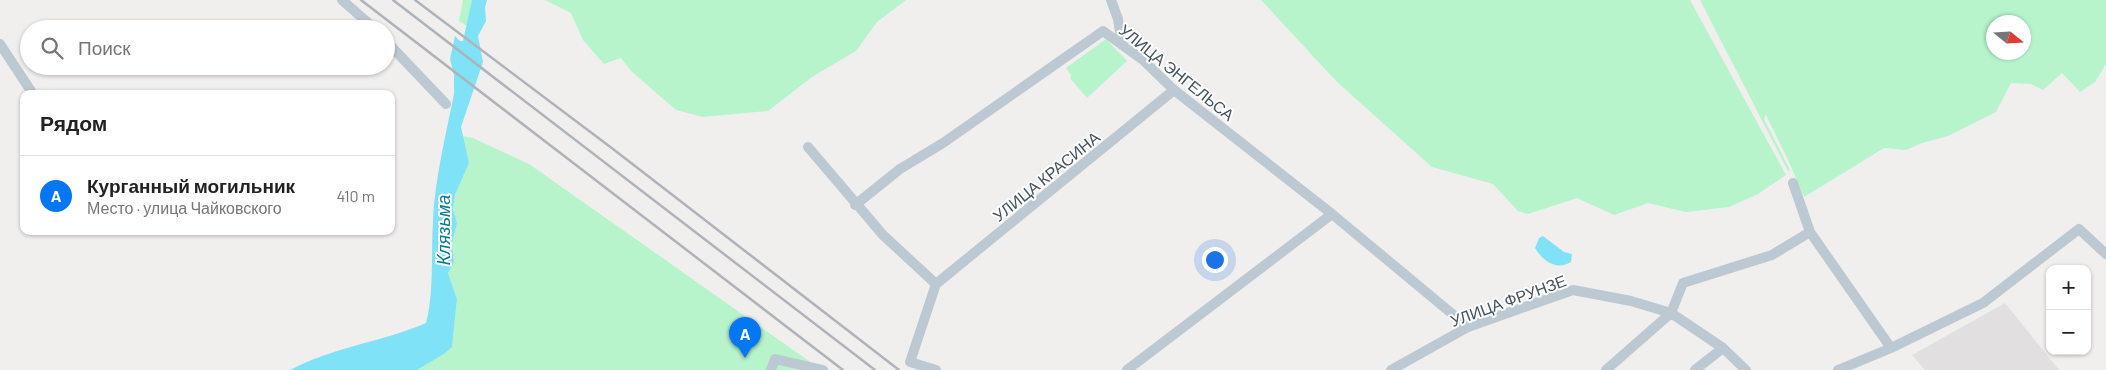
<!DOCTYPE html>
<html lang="ru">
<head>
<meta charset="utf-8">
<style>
	:root { --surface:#fff; --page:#f2f2f2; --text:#222; --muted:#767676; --line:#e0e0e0; --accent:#0477f4 }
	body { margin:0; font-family:Barlow,sans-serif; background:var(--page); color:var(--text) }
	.controls { position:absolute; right:15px; bottom:15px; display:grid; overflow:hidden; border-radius:10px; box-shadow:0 1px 4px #0004 }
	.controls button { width:45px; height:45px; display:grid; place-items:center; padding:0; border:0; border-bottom:1px solid var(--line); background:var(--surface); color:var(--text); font:25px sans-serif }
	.compass { position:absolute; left:1986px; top:15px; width:45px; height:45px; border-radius:50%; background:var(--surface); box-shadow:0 1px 4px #0004; rotate:108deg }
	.you { position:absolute; left:1214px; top:259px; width:18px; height:18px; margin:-12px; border:4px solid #fff; border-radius:50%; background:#1a73e8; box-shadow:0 0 0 8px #1a73e833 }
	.badge { display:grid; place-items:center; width:32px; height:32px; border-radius:50%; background:var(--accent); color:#fff; font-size:16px; font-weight:700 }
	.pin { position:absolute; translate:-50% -41px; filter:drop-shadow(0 1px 2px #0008) }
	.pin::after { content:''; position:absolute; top:26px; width:18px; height:15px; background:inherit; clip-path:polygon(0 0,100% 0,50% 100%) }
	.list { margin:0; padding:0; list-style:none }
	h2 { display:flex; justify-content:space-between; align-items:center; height:65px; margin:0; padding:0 20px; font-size:21px }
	h2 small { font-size:16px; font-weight:400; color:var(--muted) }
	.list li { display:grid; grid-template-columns:32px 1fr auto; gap:15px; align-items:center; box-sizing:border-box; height:80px; padding:0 20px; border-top:1px solid var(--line) }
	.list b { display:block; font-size:19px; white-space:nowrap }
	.list p { margin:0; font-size:16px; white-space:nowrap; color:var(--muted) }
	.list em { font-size:16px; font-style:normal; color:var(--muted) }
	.icon { flex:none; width:28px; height:28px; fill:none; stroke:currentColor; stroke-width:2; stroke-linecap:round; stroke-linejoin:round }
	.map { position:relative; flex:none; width:2106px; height:370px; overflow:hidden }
	.search { position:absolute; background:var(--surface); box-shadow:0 1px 4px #0004; left:20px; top:20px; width:375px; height:55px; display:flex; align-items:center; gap:12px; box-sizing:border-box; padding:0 18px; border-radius:28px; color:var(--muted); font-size:19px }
	.panel { position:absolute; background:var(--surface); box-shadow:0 1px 4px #0004; left:20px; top:90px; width:375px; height:145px; border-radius:10px }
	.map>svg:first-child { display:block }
	.education { fill:#e2dfe0 }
	.green { fill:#b7f4cc; fill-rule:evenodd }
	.water { fill:#7fe2f6 }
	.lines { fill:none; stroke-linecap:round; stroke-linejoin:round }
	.minor { stroke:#bdc9d2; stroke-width:10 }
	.rail { stroke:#afb3b9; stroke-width:2.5 }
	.labels { text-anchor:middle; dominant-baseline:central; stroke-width:4; stroke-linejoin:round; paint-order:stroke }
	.street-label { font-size:16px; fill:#44535e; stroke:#fff }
	.water-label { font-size:18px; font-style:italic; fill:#037b94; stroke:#fff }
</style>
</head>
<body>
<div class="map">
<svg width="2106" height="370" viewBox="0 0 2106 370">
	<rect width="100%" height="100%" fill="#f1eeee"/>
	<path class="education" d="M2005,303L2059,370H1925L1912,355Z"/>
	<path class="green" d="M463,0H472L467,26L459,21Z
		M545,0H906L877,22L856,51L812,77L768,111L703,117L676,110L631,71L621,58L604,64L583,40L571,13Z
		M1261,0H1690L1786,175L1758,194L1729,207L1686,212L1648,203L1614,215L1577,198L1528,214L1518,211L1493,184L1432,167L1337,82Z
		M1700,0H2106V64L2095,82L2080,92L2062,73L2043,90L2031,84L2011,83L1996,112L1948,136L1922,143L1906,150L1884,148L1804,197L1790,164L1766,115L1764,119L1790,170L1788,171ZM1994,22H2024V52H1994Z
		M1106,39L1127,61L1087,98L1070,78L1071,75L1066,68Z
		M462,136L473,138L529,164L816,366L813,370H417L444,354L452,347L457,299L448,273L454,262L452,244L457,223L453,209L455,195L469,163Z"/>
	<path class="water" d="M472,0H487L485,7L486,21L478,36L483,62L461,127L469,163L455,195L453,209L457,223L452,244L454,262L448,273L457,299L452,347L444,354L417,370H290C333,347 382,342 426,323C434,294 431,253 433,223C434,183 446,134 454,94V75L450,59L455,36L460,41H463Z
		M1543,236L1564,252L1572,254L1571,262C1556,271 1543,261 1535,248L1539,238Z"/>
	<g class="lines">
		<path class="minor" d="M342,0L375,29
			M1111,0L1118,19L1122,45
			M386,41L446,104
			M0,44L31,91
			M808,147L883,235L936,284L910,362L936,370
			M1793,183L1810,232L1891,348
			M855,205L900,169L943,143L1103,31L1143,60L1174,90L1332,214L1468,327
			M936,284L1174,90
			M771,370L775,359L823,370
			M1127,370L1332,214
			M1391,370L1468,327L1573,290L1631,301L1671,313L1723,348L1746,370
			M1606,370L1671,313L1683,283L1772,255L1810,232
			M1695,370L1723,348
			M1838,370L1891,348L1983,303L2079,229L2106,254"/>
		<path class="rail" d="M361,0L843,370
			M393,0L875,370
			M415,0L613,149L899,370"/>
	</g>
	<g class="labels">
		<g class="street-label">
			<text transform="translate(1177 72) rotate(39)">УЛИЦА ЭНГЕЛЬСА</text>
			<text transform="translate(1046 176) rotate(-39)">УЛИЦА КРАСИНА</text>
			<text transform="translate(1508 300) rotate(-20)">УЛИЦА ФРУНЗЕ</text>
		</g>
		<g class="water-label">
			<text transform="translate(443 230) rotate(-90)">Клязьма</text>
		</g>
	</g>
</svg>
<div class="controls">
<button>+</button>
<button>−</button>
</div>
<svg class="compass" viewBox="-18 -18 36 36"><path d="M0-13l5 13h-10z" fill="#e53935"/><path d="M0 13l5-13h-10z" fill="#767676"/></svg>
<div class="you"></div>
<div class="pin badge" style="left:745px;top:358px">A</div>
<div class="search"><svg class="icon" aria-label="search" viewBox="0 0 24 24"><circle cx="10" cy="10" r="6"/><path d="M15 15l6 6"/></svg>Поиск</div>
<section class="panel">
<h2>Рядом<small></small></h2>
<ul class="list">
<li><span class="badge">A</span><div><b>Курганный могильник</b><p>Место · улица Чайковского</p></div><em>410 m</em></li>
</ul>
</section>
</div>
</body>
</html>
